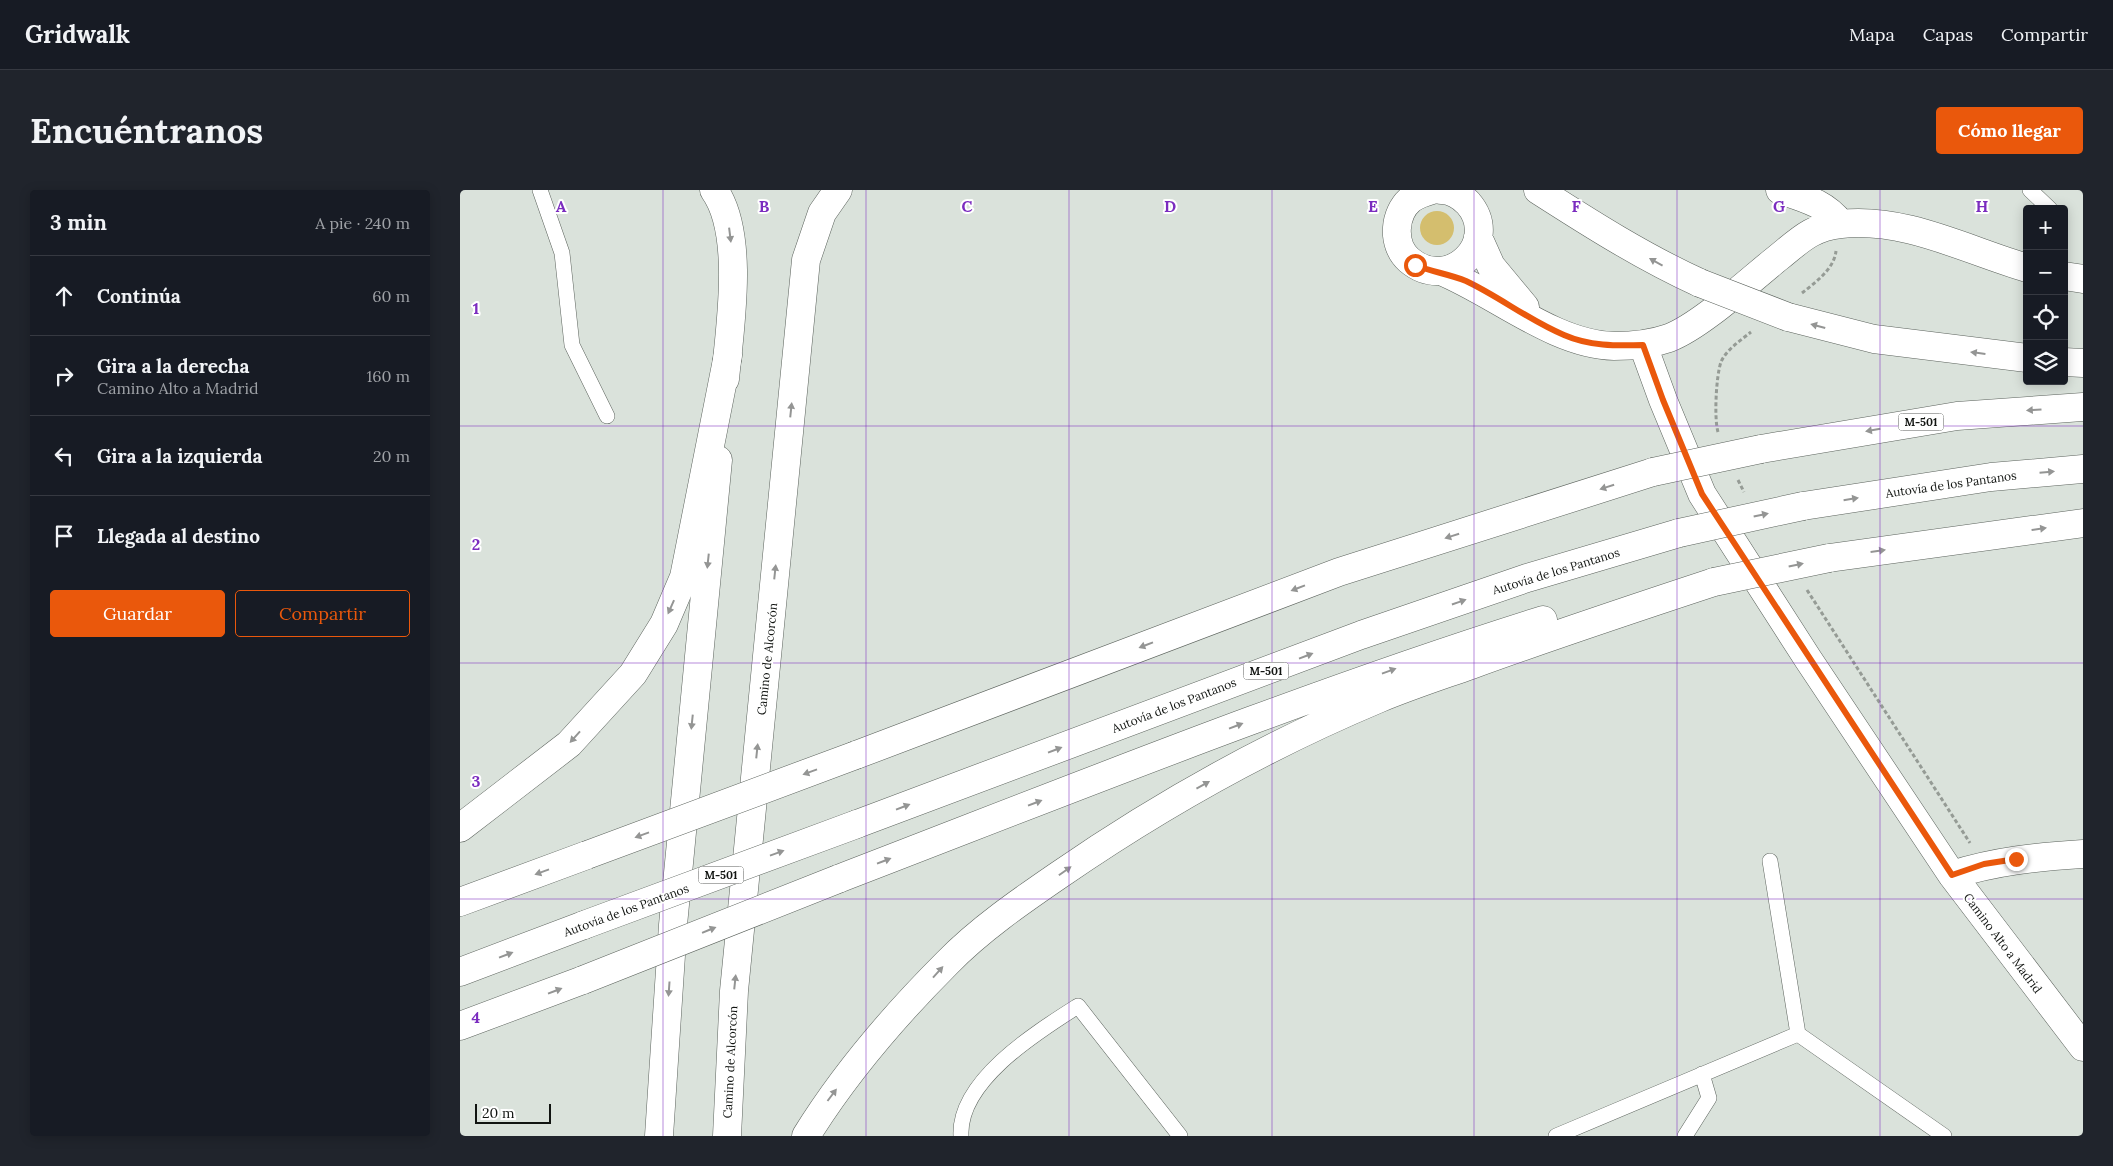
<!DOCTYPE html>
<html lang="es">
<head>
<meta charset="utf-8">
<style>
	:root { --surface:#171b24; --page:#20242c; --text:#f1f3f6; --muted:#9ea1a6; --line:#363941; --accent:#ea580c }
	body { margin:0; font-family:Lora,serif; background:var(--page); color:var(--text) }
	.controls { position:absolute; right:15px; top:15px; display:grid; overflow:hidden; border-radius:5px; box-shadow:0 2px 12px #0003 }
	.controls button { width:45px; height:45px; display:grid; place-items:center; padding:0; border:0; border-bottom:1px solid var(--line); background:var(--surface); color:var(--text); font:25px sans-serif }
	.scale { position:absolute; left:15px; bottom:12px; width:76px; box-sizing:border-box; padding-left:5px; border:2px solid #111411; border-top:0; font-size:14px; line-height:18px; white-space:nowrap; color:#111411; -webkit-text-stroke:4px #fff; paint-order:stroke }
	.stop { position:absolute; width:15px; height:15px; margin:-11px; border:4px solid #ea580c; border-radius:50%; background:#fff }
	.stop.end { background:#ea580c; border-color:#fff; box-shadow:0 1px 5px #0008 }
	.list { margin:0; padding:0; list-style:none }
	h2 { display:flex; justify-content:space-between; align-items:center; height:65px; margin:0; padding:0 20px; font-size:21px }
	h2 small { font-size:16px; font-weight:400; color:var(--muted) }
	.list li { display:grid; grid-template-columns:32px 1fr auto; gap:15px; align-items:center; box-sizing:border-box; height:80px; padding:0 20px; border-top:1px solid var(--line) }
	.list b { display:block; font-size:19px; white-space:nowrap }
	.list p { margin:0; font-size:16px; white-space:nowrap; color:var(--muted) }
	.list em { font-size:16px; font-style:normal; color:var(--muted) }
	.actions { display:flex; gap:10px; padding:15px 20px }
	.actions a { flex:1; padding:11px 0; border:1px solid var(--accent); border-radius:5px; text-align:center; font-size:18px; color:var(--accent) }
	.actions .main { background:var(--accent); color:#fff }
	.icon { flex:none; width:28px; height:28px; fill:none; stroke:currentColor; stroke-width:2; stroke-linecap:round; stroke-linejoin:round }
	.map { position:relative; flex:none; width:1623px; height:946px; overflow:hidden; border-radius:5px }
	header { display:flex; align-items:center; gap:30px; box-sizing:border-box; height:70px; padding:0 25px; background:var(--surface); border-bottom:1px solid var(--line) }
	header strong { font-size:24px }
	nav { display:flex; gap:28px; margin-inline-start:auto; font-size:18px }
	.intro { display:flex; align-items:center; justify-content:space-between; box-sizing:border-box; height:120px; padding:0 30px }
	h1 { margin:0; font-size:35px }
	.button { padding:12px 22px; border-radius:5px; background:var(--accent); color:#fff; font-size:18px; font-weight:700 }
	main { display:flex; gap:30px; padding:0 30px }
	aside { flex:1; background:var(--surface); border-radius:5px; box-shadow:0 2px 12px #0003 }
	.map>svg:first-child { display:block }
	.green { fill:#d4be6e }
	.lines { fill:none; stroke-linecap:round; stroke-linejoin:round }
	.service-casing { stroke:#5c635d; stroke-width:16 }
	.minor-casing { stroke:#5c635d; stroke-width:29 }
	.tertiary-casing { stroke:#5c635d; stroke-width:29 }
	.motorway-casing { stroke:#5c635d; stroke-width:29 }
	.path { stroke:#959b95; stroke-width:3; stroke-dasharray:4 2.5; stroke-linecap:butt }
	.service { stroke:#fff; stroke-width:15 }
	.minor { stroke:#fff; stroke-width:28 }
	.tertiary { stroke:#fff; stroke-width:28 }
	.motorway { stroke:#fff; stroke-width:28 }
	.motorway-bridge-casing { stroke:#5c635d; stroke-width:29; stroke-linecap:butt }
	.motorway-bridge { stroke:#fff; stroke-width:28 }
	.oneway { fill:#949594 }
	.route { stroke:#ea580c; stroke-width:6 }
	.grid { fill:none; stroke:#7b2cbf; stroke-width:1; stroke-opacity:0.55 }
	.labels { text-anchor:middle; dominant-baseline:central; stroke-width:4; stroke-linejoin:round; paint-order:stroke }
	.shield { fill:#fff; stroke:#585a58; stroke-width:1 }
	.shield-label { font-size:11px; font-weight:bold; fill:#111411 }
	.street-label { font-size:12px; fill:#111411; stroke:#fff }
	.grid-label { font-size:16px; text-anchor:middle; font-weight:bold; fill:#7b2cbf; stroke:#fff; stroke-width:4; stroke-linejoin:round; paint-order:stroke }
</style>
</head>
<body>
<header>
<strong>Gridwalk</strong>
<nav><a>Mapa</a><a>Capas</a><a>Compartir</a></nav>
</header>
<div class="intro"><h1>Encuéntranos</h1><a class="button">Cómo llegar</a></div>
<main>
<aside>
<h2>3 min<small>A pie · 240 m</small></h2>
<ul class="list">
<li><svg class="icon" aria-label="ahead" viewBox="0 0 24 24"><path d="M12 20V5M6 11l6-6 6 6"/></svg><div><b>Continúa</b></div><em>60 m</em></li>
<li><svg class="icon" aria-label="right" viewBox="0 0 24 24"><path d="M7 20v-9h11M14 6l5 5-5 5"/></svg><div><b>Gira a la derecha</b><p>Camino Alto a Madrid</p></div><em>160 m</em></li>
<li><svg class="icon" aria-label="left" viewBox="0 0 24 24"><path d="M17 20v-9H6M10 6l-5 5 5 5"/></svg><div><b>Gira a la izquierda</b></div><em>20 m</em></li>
<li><svg class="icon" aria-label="arrive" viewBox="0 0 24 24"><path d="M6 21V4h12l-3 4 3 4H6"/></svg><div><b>Llegada al destino</b></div></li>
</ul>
<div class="actions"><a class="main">Guardar</a><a>Compartir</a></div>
</aside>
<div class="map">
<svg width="1623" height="946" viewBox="0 0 1623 946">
	<rect width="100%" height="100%" fill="#dae2db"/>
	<path class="green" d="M960 38a17 17 0 1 1 34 0a17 17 0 1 1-34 0Z"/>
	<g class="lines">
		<g class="service-casing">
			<path id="service" d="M80,0L102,63L112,155L147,226
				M1570,0L1590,19
				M1338,844L1484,946
				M501,946C498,891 577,842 618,816L720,946
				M1096,946L1338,844L1310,671
				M1225,946L1249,908L1242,884"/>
		</g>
		<g class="minor-casing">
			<path id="minor" d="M972,0C965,2 958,4 951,9C934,23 931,54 949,70C989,104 1042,52 1008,13C1001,6 991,0 981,0
				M1320,0C1344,8 1365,13 1381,34
				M1018,47L1031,76L1065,117
				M981,81C1035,103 1095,155 1154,156C1172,156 1192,154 1209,148C1242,135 1290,90 1319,67C1340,50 1352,37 1381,34C1445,27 1506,60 1567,78
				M1604,86L1623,89
				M1183,155L1203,210L1242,304L1348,469L1492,685L1623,857
				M1492,685C1535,671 1577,667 1623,664"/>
		</g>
		<g class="tertiary-casing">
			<path id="tertiary" d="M254,0C285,43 270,138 265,189
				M199,946L213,735L258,270
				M267,946L274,801L346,70L362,23L378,0"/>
		</g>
		<g class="motorway-casing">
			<path id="motorway" d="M1078,0C1131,34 1183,67 1240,93
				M1328,127L1414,149L1567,168
				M1604,172L1623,173
				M1301,259L1497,226L1623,217
				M1343,316L1531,287L1623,279
				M1369,368L1623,333
				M396,565L879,382L1193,282
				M397,634L901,445L1067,388L1219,343
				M0,638L109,554L173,484L204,434L224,387L268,165
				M378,689C612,599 844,505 1083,430
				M0,712L127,665
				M0,782L124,735
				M0,836L123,790
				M346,946C385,883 435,825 487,773C519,740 561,711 599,685C699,616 806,556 918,509C949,496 980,486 1011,475C1091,446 1172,419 1254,392"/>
		</g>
		<path class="path" d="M1342,103C1356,92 1374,79 1376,61
			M1258,242C1254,229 1256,186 1261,172C1266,160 1281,150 1291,142
			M1278,290L1284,302
			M1347,400L1510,653"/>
		<use href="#service" class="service"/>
		<use href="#minor" class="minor"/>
		<use href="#tertiary" class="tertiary"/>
		<use href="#motorway" class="motorway"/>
		<g class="motorway-bridge-casing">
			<path id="motorway-bridge" d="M1240,93L1328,127
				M1193,282L1301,259
				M1219,343L1343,316
				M1254,392L1369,368
				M127,665L396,565
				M124,735L397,634
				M123,790L378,689"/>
		</g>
		<use href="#motorway-bridge" class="motorway-bridge"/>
	</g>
	<defs><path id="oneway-solid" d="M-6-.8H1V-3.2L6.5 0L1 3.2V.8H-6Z" transform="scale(1.25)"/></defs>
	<g class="oneway">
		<use href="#oneway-solid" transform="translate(270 45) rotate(83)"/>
		<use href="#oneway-solid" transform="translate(1196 72) rotate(-151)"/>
		<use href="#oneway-solid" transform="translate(1358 136) rotate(-165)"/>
		<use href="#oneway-solid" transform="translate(1518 163) rotate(-173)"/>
		<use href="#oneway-solid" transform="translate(331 220) rotate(-84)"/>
		<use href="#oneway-solid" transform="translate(1574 220) rotate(176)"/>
		<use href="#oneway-solid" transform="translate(1413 240) rotate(170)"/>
		<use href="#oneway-solid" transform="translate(1587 282) rotate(-5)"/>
		<use href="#oneway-solid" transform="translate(1147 297) rotate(162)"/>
		<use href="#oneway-solid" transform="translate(1391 309) rotate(-9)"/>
		<use href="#oneway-solid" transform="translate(1301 325) rotate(-12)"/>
		<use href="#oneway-solid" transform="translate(1579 339) rotate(-8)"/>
		<use href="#oneway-solid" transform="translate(992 346) rotate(162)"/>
		<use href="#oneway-solid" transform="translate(1418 361) rotate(-8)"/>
		<use href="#oneway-solid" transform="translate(248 371) rotate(96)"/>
		<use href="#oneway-solid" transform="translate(1336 375) rotate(-12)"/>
		<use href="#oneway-solid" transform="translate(315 382) rotate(-84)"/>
		<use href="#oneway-solid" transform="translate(838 398) rotate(159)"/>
		<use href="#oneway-solid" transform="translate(999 412) rotate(-19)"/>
		<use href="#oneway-solid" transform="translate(211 417) rotate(114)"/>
		<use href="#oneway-solid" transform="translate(686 455) rotate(159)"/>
		<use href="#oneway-solid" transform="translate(846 466) rotate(-21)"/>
		<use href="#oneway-solid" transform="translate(929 481) rotate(-20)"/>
		<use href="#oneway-solid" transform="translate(232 532) rotate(96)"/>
		<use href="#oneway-solid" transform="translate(776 536) rotate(-21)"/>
		<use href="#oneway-solid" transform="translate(115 547) rotate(132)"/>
		<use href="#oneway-solid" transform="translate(595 560) rotate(-21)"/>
		<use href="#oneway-solid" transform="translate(297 561) rotate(-84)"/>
		<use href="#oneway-solid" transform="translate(350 582) rotate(160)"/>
		<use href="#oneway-solid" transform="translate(743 595) rotate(-29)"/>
		<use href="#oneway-solid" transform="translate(575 613) rotate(-21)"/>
		<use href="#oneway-solid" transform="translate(443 617) rotate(-21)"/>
		<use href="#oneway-solid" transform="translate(182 645) rotate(160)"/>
		<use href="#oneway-solid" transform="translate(317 663) rotate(-20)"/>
		<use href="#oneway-solid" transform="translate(424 671) rotate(-21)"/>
		<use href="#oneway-solid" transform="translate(605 681) rotate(-35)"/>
		<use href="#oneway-solid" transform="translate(82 682) rotate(160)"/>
		<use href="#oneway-solid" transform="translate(249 740) rotate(-22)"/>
		<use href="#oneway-solid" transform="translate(46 765) rotate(-21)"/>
		<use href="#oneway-solid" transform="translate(478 782) rotate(-48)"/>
		<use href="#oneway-solid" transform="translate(275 792) rotate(-84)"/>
		<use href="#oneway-solid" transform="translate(209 799) rotate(94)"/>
		<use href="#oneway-solid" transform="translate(95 801) rotate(-21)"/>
		<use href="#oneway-solid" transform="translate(372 905) rotate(-53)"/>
	</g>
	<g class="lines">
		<path class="route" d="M955,75C972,82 989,84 1006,91C1040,107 1070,131 1104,145C1129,156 1156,156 1183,155L1203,210L1242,304L1492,685L1524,674L1556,669"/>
	</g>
	<path class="grid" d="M203,0V946M406,0V946M609,0V946M812,0V946M1014,0V946M1217,0V946M1420,0V946M0,236H1623M0,473H1623M0,709H1623"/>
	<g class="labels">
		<g class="shield">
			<rect x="1438.5" y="223.5" width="45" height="17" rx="4"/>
			<rect x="783.5" y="472.5" width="45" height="17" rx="4"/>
			<rect x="238.5" y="676.5" width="45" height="17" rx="4"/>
		</g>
		<g class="shield-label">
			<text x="1461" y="232">M-501</text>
			<text x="806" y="481">M-501</text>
			<text x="261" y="685">M-501</text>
		</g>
		<g class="street-label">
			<text transform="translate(1491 294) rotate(-8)">Autovía de los Pantanos</text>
			<text transform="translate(1096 381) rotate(-17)">Autovía de los Pantanos</text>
			<text transform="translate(307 469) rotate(-84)">Camino de Alcorcón</text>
			<text transform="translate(714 515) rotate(-21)">Autovía de los Pantanos</text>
			<text transform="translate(166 720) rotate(-20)">Autovía de los Pantanos</text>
			<text transform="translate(1543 753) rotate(53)">Camino Alto a Madrid</text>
			<text transform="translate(270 872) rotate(-87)">Camino de Alcorcón</text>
		</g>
	</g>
	<g class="grid-label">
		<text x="101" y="22">A</text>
		<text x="304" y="22">B</text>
		<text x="507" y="22">C</text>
		<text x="710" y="22">D</text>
		<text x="913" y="22">E</text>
		<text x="1116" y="22">F</text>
		<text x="1319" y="22">G</text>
		<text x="1522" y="22">H</text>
		<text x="16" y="124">1</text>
		<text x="16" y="360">2</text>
		<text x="16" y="597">3</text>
		<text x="16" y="833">4</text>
	</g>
</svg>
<div class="controls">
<button>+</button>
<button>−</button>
<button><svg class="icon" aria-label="locate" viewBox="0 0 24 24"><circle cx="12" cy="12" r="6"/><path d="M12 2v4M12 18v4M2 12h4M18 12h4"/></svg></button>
<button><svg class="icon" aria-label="layers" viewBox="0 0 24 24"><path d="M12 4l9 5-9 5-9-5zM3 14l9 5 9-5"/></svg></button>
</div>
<div class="scale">20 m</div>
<div class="stop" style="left:955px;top:75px"></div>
<div class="stop end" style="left:1556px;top:669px"></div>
</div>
</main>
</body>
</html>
